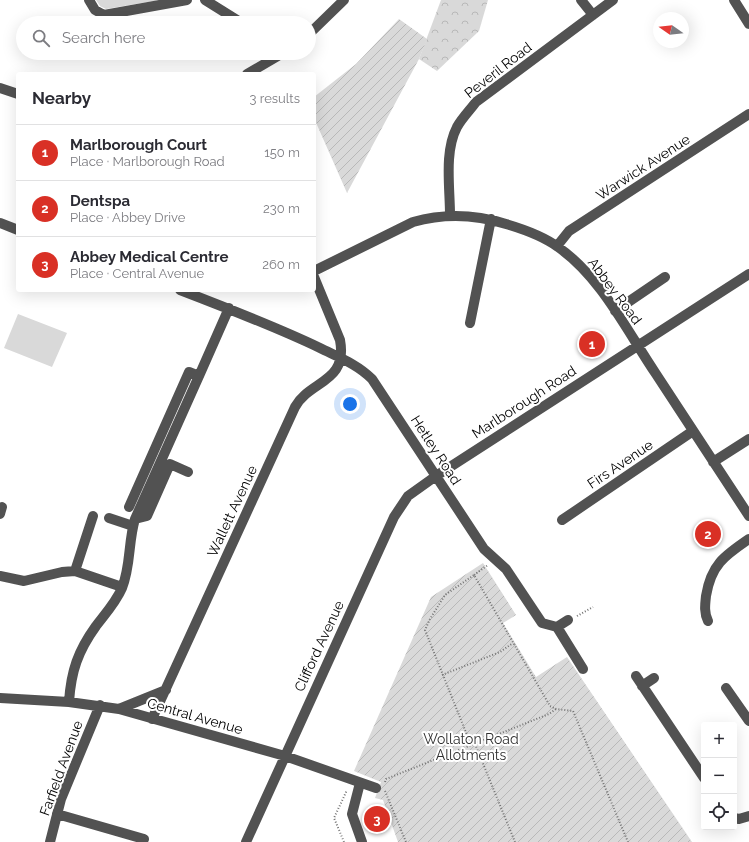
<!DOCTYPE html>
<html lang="en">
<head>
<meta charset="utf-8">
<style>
	:root { --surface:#fff; --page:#f7f7f7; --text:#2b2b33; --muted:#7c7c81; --line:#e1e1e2; --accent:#d93025 }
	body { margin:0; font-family:Raleway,sans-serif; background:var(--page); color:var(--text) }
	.controls { position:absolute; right:12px; bottom:12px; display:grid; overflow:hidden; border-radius:4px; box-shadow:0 4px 16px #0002 }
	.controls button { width:36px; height:36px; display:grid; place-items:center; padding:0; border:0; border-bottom:1px solid var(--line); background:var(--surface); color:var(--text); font:20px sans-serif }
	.compass { position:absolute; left:653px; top:12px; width:36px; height:36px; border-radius:50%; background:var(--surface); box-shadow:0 4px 16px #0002; rotate:284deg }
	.you { position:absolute; left:350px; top:404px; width:14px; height:14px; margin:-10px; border:3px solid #fff; border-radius:50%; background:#1a73e8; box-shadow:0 0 0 6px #1a73e833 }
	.badge { display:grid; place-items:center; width:26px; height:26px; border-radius:50%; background:var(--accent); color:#fff; font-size:13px; font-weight:700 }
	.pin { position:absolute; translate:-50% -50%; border:2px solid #fff; box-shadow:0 1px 4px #0006 }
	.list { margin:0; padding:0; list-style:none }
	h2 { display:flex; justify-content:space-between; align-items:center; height:52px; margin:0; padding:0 16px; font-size:17px }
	h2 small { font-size:13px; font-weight:400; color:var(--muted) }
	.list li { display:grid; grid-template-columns:26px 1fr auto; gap:12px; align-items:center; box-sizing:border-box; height:56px; padding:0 16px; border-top:1px solid var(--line) }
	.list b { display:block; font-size:15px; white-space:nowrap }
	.list p { margin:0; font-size:13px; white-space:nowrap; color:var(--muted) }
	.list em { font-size:13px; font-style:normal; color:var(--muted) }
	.icon { flex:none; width:22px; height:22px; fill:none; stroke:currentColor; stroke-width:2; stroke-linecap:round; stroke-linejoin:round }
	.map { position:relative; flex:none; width:749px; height:842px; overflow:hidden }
	.search { position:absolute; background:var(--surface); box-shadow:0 4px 16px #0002; left:16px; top:16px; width:300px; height:44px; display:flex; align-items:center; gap:10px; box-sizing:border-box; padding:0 14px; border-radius:22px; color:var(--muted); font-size:15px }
	.panel { position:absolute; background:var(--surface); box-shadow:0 4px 16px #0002; left:16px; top:72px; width:300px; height:220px; border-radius:4px }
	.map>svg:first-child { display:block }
	.grass { fill:#d9d9d9 }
	.forest { fill:url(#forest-crowns) }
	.garden { fill:url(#garden-furrows) }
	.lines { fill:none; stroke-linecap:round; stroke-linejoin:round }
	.path { stroke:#747474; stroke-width:2; stroke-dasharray:1 2; stroke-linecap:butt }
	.minor { stroke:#525252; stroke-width:10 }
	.labels { text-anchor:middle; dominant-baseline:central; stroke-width:4; stroke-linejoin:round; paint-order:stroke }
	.street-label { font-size:14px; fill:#000; stroke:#fff }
	.park-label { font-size:14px; fill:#303030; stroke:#fff }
</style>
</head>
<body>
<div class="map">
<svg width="749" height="842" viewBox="0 0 749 842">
	<defs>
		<pattern id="forest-crowns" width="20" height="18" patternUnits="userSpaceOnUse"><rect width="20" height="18" fill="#d9d9d9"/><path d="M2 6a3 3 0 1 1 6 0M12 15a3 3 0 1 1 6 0" fill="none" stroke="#b8b8b8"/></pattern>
		<pattern id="garden-furrows" width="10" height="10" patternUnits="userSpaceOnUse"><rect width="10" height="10" fill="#d9d9d9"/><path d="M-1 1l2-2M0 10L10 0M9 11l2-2" fill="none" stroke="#b8b8b8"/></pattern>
	</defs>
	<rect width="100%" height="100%" fill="#fff"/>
	<path class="grass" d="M96,0H160L106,9L100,6Z
		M18,314L67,333L52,367L4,348Z"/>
	<path class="forest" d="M441,0H488L479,31L437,71L419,59Z"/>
	<path class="garden" d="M399,19L427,39L419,59L347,193L314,118V97L356,64Z
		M483,563L516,615L503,623L536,677L567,657L692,842H398L383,800L375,798L381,782L354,771L431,597Z"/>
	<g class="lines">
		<path class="path" d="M474,575L488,565
			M577,616L593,607
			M442,675L500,652L513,643
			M475,744L515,842
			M471,745L425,630L430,619L445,595L474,575L550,706L556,709L573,711L628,842
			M385,782L386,779L549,714L556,709
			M385,791L406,842
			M344,842L334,818L347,790"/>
		<path class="minor" d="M89,0L95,10L104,15L187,0
			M205,0L237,20
			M581,0L593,15
			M734,0L749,24
			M309,34L344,0
			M247,74L283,53
			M0,88L18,94
			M450,215C450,187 444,152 457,127C462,118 470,110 476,102L613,0
			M0,223L18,230
			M557,246L569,231L749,114
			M314,271L413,222C445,213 474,214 506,224C523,229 543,236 558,247C601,277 627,331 656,374C687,421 718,468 749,516
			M180,290C227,308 274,326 320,348C338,357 357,364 372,379L484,549L506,569L542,623L557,627L568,620
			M615,311L665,277
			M470,323L491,219
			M713,462L749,439
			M129,507L189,372L199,376L229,308
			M0,514L2,507
			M109,518L133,526
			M135,519L147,516L170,464L188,472
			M562,520L693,431
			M75,571L93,516
			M0,576L24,581L62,572L75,571L122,587
			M708,621C704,613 705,605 706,596C711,565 724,556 749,539
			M557,627L583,669
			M636,676L704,778
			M642,686L654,678
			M726,688L749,721
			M0,698L69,702L119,709L285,756L376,788
			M69,702C71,671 78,651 96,626C106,613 116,602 122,588C131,566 128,542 135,519L199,376
			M119,709L166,690
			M152,719L295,407C310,380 348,383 340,340L314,277
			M360,783L352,814L362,842
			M57,814L144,839
			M734,818L739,819L749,816
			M50,842L61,799L100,705
			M246,842L394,517L408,496L436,476L749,274"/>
	</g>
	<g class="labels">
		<g class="street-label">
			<text transform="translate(498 70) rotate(-38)">Peveril Road</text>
			<text transform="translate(643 167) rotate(-33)">Warwick Avenue</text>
			<text transform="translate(615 291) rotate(53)">Abbey Road</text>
			<text transform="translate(524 402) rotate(-33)">Marlborough Road</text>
			<text transform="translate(436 450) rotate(57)">Hetley Road</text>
			<text transform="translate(620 464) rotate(-34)">Firs Avenue</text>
			<text transform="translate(232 511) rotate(-65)">Wallett Avenue</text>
			<text transform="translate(319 646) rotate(-65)">Clifford Avenue</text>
			<text transform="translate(195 716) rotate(16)">Central Avenue</text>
			<text transform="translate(61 768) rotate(-70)">Farfield Avenue</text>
		</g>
		<g class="park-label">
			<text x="471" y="739">Wollaton Road<tspan x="471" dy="16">Allotments</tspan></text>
		</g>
	</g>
</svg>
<div class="controls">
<button>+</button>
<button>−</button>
<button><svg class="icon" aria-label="locate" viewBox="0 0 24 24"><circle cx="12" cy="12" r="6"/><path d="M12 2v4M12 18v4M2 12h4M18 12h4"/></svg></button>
</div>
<svg class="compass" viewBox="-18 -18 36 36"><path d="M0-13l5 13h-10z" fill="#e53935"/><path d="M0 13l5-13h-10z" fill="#7c7c81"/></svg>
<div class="you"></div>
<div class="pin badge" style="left:592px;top:344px">1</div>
<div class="pin badge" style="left:708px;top:534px">2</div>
<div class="pin badge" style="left:377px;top:819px">3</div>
<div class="search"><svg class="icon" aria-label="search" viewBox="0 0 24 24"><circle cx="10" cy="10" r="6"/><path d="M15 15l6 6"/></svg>Search here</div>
<section class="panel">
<h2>Nearby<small>3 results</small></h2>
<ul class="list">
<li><span class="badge">1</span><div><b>Marlborough Court</b><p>Place · Marlborough Road</p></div><em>150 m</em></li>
<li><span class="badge">2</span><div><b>Dentspa</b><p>Place · Abbey Drive</p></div><em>230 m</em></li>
<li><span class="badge">3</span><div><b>Abbey Medical Centre</b><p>Place · Central Avenue</p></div><em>260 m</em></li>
</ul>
</section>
</div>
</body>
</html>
